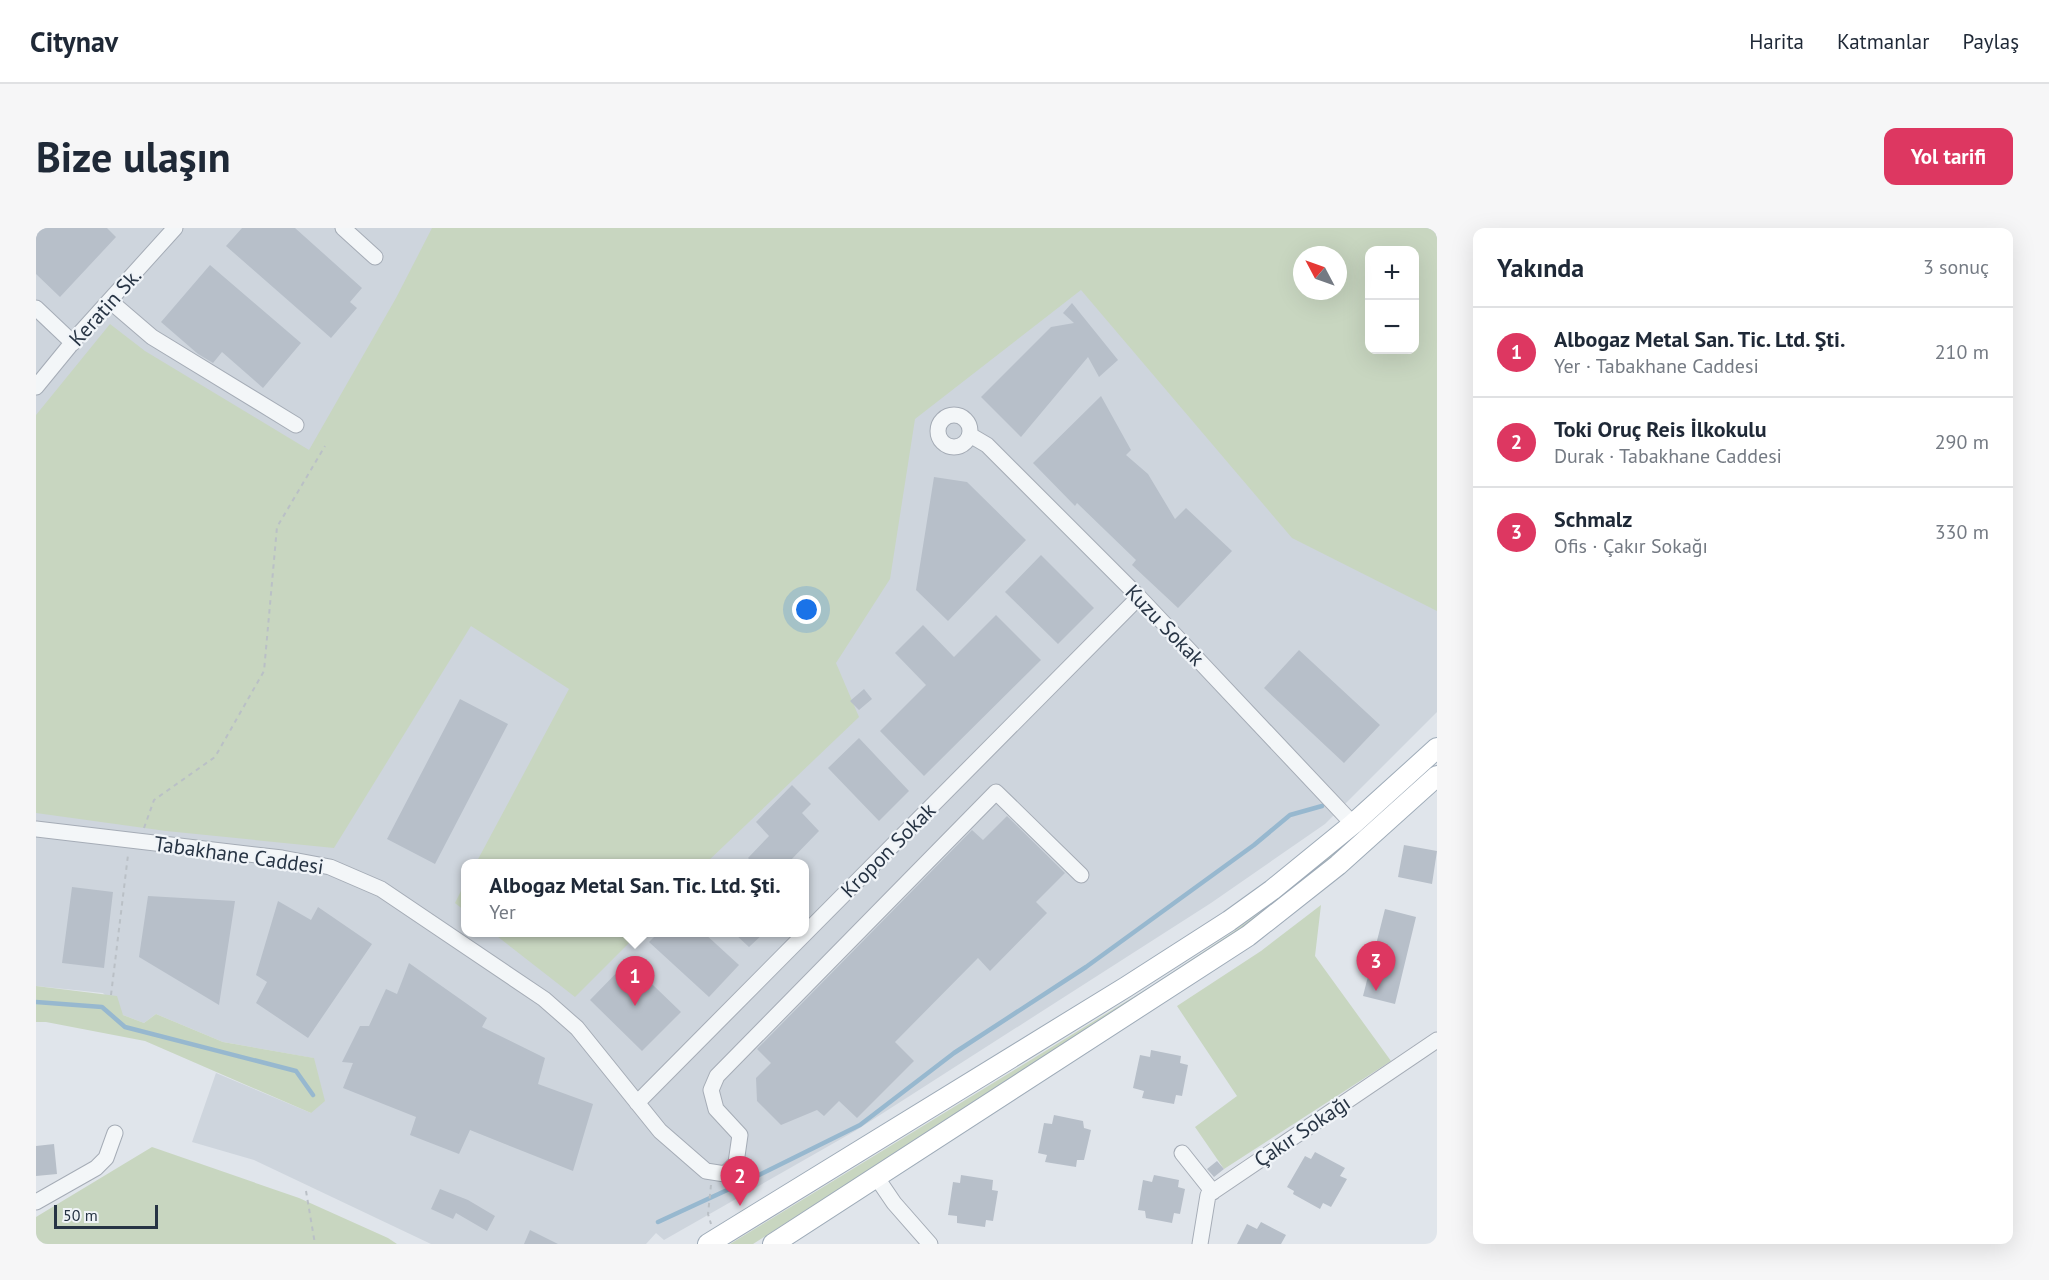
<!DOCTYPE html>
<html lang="tr">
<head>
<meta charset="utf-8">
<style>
	:root { --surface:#fff; --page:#f6f6f7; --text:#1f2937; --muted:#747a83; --line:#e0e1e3; --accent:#dd3761 }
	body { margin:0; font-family:"PT Sans",sans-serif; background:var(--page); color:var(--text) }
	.controls { position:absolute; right:18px; top:18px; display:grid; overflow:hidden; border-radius:12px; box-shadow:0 6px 24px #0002 }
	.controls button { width:54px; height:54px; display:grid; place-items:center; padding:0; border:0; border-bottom:2px solid var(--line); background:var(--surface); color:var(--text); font:30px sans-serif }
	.compass { position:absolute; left:1257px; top:18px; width:54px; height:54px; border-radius:50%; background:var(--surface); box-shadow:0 6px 24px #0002; rotate:311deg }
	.scale { position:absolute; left:18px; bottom:15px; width:104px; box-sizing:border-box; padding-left:6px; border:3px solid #273444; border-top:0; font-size:16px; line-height:21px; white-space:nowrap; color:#273444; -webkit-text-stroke:4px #f0f4f8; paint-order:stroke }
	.you { position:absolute; left:771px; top:382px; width:21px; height:21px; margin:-15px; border:4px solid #fff; border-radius:50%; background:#1a73e8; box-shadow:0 0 0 9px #1a73e833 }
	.badge { display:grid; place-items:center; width:39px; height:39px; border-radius:50%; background:var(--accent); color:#fff; font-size:20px; font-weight:700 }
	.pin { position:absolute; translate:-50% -50px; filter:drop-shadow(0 2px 3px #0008) }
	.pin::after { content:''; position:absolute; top:32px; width:21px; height:18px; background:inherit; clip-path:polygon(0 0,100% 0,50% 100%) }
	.popup { position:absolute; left:425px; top:631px; width:348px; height:78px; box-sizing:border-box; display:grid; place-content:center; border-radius:12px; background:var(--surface); filter:drop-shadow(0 2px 4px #0005); font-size:20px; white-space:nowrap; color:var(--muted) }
	.popup b { font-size:22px; color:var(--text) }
	.popup::after { content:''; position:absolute; left:50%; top:100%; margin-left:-12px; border:12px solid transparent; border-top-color:var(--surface) }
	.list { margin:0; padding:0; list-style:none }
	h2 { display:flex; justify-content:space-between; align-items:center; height:78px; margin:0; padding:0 24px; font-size:26px }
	h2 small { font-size:20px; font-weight:400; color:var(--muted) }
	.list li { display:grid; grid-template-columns:39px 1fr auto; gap:18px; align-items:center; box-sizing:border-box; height:90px; padding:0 24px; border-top:2px solid var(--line) }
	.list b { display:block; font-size:22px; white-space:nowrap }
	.list p { margin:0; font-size:20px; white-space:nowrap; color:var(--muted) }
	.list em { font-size:20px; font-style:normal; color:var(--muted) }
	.map { position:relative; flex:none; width:1401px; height:1016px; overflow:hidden; border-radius:12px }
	header { display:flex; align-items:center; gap:36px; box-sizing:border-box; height:84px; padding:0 30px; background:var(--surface); border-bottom:2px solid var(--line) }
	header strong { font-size:28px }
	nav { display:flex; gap:33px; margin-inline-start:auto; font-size:21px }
	.intro { display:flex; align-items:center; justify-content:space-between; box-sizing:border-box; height:144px; padding:0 36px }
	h1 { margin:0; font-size:42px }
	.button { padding:15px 27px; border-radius:12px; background:var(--accent); color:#fff; font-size:21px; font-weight:700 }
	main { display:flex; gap:36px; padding:0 36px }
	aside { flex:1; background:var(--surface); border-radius:12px; box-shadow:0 6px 24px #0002 }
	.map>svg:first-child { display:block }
	.built { fill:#ced5dd; fill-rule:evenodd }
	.green { fill:#c8d6c0; fill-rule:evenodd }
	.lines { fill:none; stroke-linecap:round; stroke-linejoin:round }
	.stream { stroke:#97b8cf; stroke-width:4.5 }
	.building { fill:#b7bfc9 }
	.minor-casing { stroke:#a5acb6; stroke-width:17 }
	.major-casing { stroke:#9eabb8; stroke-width:22 }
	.path { stroke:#bac0c6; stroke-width:2; stroke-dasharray:4.5 4.5; stroke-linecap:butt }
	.minor { stroke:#f3f6f8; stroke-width:15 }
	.major { stroke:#fff; stroke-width:20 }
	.labels { text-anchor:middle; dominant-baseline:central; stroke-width:4.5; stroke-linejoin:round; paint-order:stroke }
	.street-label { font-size:21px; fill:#273444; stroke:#f0f4f8 }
</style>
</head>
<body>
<header>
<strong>Citynav</strong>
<nav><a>Harita</a><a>Katmanlar</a><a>Paylaş</a></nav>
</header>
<div class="intro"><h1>Bize ulaşın</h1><a class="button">Yol tarifi</a></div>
<main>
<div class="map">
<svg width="1401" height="1016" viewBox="0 0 1401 1016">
	<rect width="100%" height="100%" fill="#e0e5eb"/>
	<path class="built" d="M0,0H1401V484L1289,596L1175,675L819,903L628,1012L620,1005L610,1016H395L218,932L156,914L180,845L275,885L277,830L187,814L120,786L108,795L87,787L67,765L0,758ZM1334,22H1378V122H1334ZM1266,27H1302V63H1266ZM430,636H768V704H430Z"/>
	<path class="green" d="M396,0H1401V383L1256,310L1045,62L879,191L854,351L800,435L823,489L670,635H440L533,461L435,398L298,620L130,603L0,585V187L74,96L109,123L273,222L360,70ZM1334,22H1378V122H1334ZM1266,27H1302V63H1266Z
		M1318,607L1321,610L1201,706L717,1016H694L1117,757L1197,704L1254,662Z
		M429,655V683L419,675Z
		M1285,677L1279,728L1355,833L1188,941L1159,899L1201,868L1141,778L1225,723Z
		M457,705H603L539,769Z
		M0,758L81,768L87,787L108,795L120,786L187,814L278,830L289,873L275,885L109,813L10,794H0Z
		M116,919L263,970L352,1010L361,1016H0V989Z"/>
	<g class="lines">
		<path class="stream" d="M0,774L66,779L89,799L260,843L277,867
			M622,994L715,951L824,897L918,825L1050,739L1218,617L1254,587L1286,578"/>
	</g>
	<path class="building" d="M0,0H71L80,9L24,69L0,46Z
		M206,0H259L326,60L314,74L321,80L295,110L190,18Z
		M174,37L265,115L227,160L186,124L177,135L162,126L125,94Z
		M1036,75L1082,132L1063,149L1052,129L985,209L945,169L1015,99L1038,95L1027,85Z
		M1065,168L1095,222L1090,227L1112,246L1139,291L1150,280L1196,323L1142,380L1096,337L1100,332L1041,275L1039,278L997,235Z
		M898,249L931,254L990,312L912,393L880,362Z
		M1005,327L1058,380L1022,416L969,364Z
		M960,387L1005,432L888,548L844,503L890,457L859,425L887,397L918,429Z
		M1263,422L1344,497L1308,535L1228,460Z
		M828,461L836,471L823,482L814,473Z
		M424,471L472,496L399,636L351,611Z
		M823,510L873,563L843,593L792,540Z
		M756,557L775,576L766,585L783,603L751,636H718L712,630L733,608L720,594Z
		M971,588L1029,645L1000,674L1011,685L954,743L942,730L859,814L878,833L821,890L803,873L788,888L781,882L745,897L721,873L720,850L735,835L721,821L936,602L947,612Z
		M1368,617L1401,623L1396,656L1362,649Z
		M36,659L77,664L68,740L26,735Z
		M112,668L199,673L183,777L103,729Z
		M242,673L275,692L282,679L336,716L272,810L220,775L231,754L220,747Z
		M1349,681L1380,689L1359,776L1327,768Z
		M622,705H668L703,737L673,769L613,714Z
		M698,705H728L713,719Z
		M592,733L645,784L606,823L554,772Z
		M373,735L451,790L446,799L509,830L502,856L557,876L537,943L434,902L423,926L374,907L380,889L307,860L317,835L306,834L324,798H333L350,761L361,766Z
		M1115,822L1145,828L1144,835L1152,837L1146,868L1140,867L1138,876L1106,870L1108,863L1097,860L1104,827L1114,829Z
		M1018,887L1047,893L1048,900L1055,902L1048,932H1041L1040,939L1009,934L1011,927L1002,925L1008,895L1016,896Z
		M18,916L21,946L0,948V918Z
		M1279,924L1309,940L1304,948L1311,951L1295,979L1287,975L1284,981L1257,966L1258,963L1251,959L1269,928L1275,931Z
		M1181,933L1188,941L1178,949L1171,941Z
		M925,947L957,952L956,962L962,963L957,993L950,992L949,999L921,995V988L912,987L917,954L924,955Z
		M1118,947L1143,952L1142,959L1149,961L1144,986L1138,985L1136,995L1110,990L1109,983L1102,982L1107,952L1116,954Z
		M404,961L432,972L459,988L451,1003L420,985L417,991L395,981Z
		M1225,994L1250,1007L1245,1016H1201L1211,996L1221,1001Z
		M494,1002L522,1016H488Z"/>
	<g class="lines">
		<g class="minor-casing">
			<path id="minor" d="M307,0L339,29
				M74,73L116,109L260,197
				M0,80L37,115
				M0,159L45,104L139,0
				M902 203a16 16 0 1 1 32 0a16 16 0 1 1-32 0Z
				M934,207L951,217L1103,369L1317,596
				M0,601L246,630L294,639L345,661L508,771L541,800L624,903L670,943L689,946L700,935L704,907L680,881L675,862L681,848L960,564L1045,647
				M601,875L1103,369
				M1146,925L1177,964
				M841,950L858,975L894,1016
				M0,974L60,940L70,930L79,905
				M1164,1016L1172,967L1401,812"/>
		</g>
		<g class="major-casing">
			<path id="major" d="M672,1016L1090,759L1193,693L1236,662L1317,596L1401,520
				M737,1016L1212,708L1302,637L1401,548"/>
		</g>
		<path class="path" d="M108,600L118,572L179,529L228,443L241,299L289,218
			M75,767L92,627
			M675,957L672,986L675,996
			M270,963L279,1016"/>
		<use href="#minor" class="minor"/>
		<use href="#major" class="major"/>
	</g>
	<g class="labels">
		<g class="street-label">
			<text transform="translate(69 79) rotate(-48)">Keratin Sk.</text>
			<text transform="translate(1129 397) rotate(46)">Kuzu Sokak</text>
			<text transform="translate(852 622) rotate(-45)">Kropon Sokak</text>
			<text transform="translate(203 627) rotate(8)">Tabakhane Caddesi</text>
			<text transform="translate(1266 903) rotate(-34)">Çakır Sokağı</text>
		</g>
	</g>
</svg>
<div class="controls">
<button>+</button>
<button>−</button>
</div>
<svg class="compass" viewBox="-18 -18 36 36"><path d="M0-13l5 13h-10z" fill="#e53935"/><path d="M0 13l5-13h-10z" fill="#747a83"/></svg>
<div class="scale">50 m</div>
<div class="you"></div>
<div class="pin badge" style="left:599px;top:778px">1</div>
<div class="popup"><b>Albogaz Metal San. Tic. Ltd. Şti.</b>Yer</div>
<div class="pin badge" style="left:704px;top:978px">2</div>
<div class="pin badge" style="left:1340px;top:763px">3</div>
</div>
<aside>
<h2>Yakında<small>3 sonuç</small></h2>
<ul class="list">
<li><span class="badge">1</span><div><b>Albogaz Metal San. Tic. Ltd. Şti.</b><p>Yer · Tabakhane Caddesi</p></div><em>210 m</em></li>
<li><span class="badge">2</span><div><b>Toki Oruç Reis İlkokulu</b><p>Durak · Tabakhane Caddesi</p></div><em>290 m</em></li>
<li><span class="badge">3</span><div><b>Schmalz</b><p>Ofis · Çakır Sokağı</p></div><em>330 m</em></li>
</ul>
</aside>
</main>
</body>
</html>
